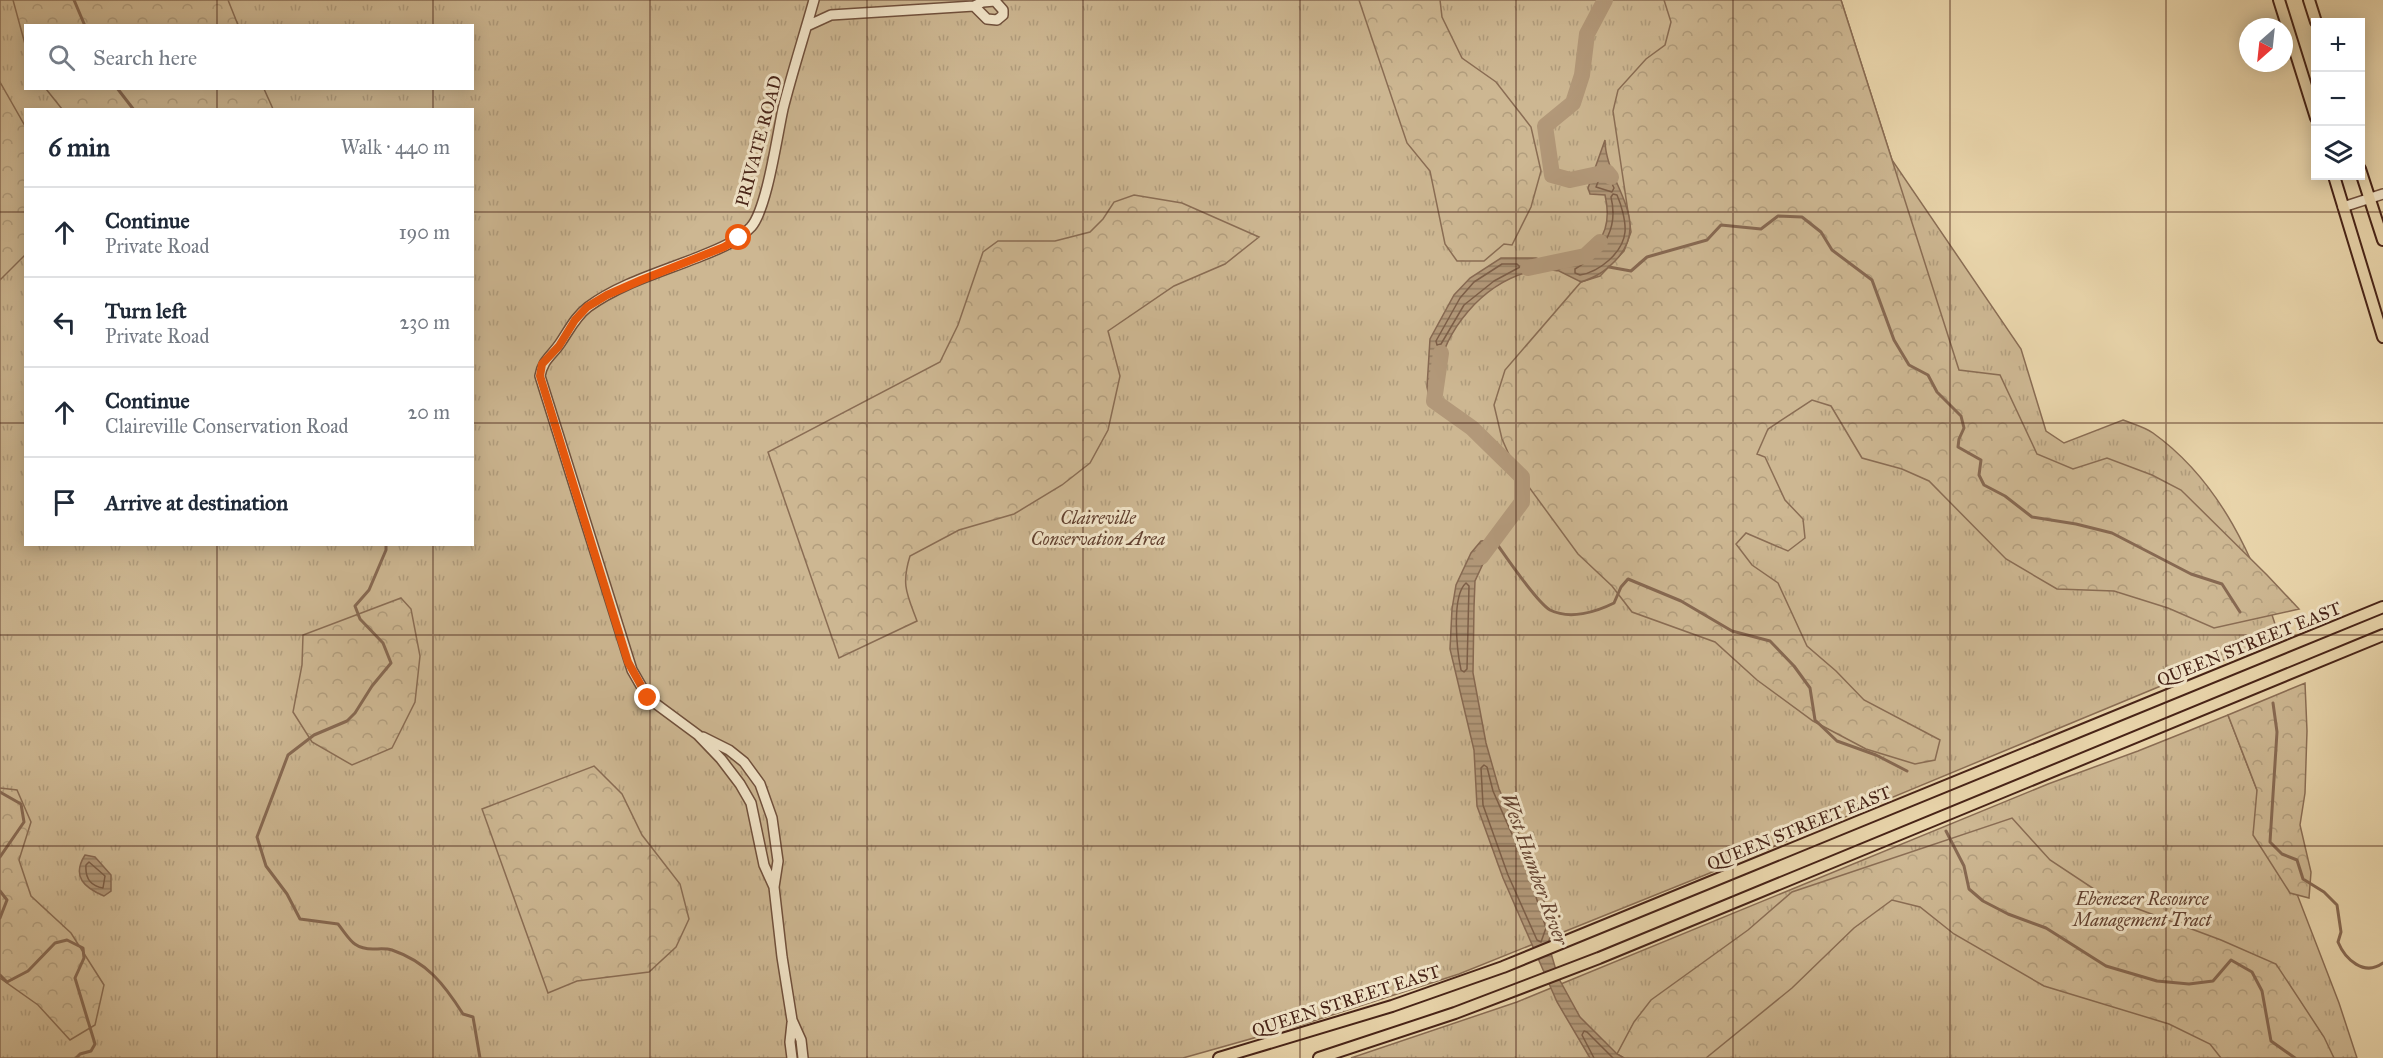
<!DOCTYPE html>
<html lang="en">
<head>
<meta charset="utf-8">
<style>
	:root { --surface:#fff; --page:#f2f2f3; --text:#1f2937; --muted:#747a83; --line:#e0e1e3 }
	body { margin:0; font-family:"IM FELL Great Primer",serif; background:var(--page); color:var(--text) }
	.controls { position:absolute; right:18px; top:18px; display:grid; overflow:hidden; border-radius:0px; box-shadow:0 3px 15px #0003 }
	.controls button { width:54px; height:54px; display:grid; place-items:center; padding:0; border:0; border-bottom:2px solid var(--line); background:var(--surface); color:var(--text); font:30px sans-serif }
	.compass { position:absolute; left:2239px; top:18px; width:54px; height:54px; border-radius:50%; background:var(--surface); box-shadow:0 3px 15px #0003; rotate:207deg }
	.stop { position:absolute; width:18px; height:18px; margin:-14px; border:4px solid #ea580c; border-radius:50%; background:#fff }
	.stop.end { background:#ea580c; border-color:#fff; box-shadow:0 2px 6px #0008 }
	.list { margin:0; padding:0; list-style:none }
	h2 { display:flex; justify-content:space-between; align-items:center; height:78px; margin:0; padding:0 24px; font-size:26px }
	h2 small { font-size:20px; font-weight:400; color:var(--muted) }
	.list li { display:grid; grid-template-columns:39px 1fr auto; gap:18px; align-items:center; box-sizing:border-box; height:90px; padding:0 24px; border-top:2px solid var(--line) }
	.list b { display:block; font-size:22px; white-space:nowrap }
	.list p { margin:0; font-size:20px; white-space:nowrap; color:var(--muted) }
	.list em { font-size:20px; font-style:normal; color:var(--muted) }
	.icon { flex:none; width:33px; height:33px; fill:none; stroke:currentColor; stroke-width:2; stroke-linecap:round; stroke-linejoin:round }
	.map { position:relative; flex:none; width:2383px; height:1058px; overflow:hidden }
	.search { position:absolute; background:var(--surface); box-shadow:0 3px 15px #0003; left:24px; top:24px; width:450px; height:66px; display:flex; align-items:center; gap:15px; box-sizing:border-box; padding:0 21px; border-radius:0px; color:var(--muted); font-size:22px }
	.panel { position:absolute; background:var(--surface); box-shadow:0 3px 15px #0003; left:24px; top:108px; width:450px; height:438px; border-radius:0px }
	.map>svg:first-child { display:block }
	.grass { fill:url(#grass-tufts); stroke:#8a6d54; stroke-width:1.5; fill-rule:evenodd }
	.forest { fill:url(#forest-crowns); stroke:#8a6d54; stroke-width:1.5 }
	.water { fill:url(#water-rules); stroke:#876952; stroke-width:1.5 }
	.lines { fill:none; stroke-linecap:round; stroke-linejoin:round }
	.shore { stroke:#7c5e48; stroke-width:1.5 }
	.stream { stroke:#876952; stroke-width:3 }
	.river { stroke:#b29879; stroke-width:16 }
	.minor-casing { stroke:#70503c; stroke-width:12 }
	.major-casing { stroke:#472317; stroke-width:14 }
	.minor { stroke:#f1e4c8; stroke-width:9 }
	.major { stroke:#e9d5ab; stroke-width:10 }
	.route { stroke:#ea580c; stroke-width:8 }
	.grid { fill:none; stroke:#472317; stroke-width:1.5; stroke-opacity:0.55 }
	.labels { text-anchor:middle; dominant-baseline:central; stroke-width:6; stroke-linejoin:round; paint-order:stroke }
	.street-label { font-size:18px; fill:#472317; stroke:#f1e4c8 }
	.park-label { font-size:18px; font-style:italic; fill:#624130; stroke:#f1e4c8 }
	.water-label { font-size:20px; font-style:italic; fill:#674634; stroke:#f1e4c8 }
</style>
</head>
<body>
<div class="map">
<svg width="2383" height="1058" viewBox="0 0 2383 1058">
	<defs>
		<pattern id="grass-tufts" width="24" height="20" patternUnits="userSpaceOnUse" patternTransform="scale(1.5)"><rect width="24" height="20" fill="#cdb792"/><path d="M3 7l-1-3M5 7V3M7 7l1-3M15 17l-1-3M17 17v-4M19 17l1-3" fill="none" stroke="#b19d7d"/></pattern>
		<pattern id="forest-crowns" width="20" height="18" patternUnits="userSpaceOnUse" patternTransform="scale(1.5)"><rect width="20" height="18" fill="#cdb792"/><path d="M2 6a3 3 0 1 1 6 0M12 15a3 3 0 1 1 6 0" fill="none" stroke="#b19d7d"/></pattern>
		<pattern id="water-rules" width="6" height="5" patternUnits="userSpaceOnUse" patternTransform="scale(1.5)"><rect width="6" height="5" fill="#b29879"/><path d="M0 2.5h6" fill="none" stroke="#937c62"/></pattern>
	</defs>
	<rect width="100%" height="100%" fill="#e9d5ab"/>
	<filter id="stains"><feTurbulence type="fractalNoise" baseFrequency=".00333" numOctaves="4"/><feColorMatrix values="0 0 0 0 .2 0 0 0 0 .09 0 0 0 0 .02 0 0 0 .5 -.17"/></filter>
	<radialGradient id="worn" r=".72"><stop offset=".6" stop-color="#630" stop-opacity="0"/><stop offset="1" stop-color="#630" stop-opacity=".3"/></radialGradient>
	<path class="grass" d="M0,0H1841L1892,160L2021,349L2046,431L2064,443L2123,420C2133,424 2145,427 2153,433C2220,481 2256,560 2279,637L1705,875L1459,974L1307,1023L1183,1058H0ZM26,26H472V88H26ZM26,110H472V544H26Z
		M2228,715L2339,1003L2357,1058H1351L1517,1002L2048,784L2138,751Z"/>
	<path class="forest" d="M13,0H228L238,25L26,26L25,44Z
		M1359,0H1440L1442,17L1462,58L1496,82L1531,127L1541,171L1531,207L1512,245L1504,244L1484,261H1457L1445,244L1430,171L1407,143Z
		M1664,0H1841L1959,370L2000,375L2037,454L2073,469L2107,458L2152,475L2181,490L2267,575L2299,609L2214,628L2168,608L2114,591L2057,589L2006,559L1929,481L1902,469L1862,458L1831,406L1812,400L1768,429L1757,454L1765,457L1785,500L1803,519L1805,538L1788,551L1746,533L1736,544L1752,565L1778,583L1807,646L1836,671L1864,700L1940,740L1935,760L1915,764L1866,749L1813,721L1757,680L1715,642L1632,612L1612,586L1578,554L1515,468L1502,439L1494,405L1505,370L1581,282L1600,276L1624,251L1631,232L1613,111L1618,90L1646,59L1665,45L1671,22Z
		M0,82L25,126V255L0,280Z
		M46,89H264L273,109H62Z
		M1134,195L1182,203L1259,237L1225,264L1174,286L1108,331L1120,376L1108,430L1090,463L1062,485L1014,514L959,530L910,556C901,585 907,594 917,621L839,658L768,452L940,362L958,325L983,252L998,241H1055L1090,232L1103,219L1114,202Z
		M401,598L411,609L420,656L415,702L392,748L352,765L312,742L293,712L302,665L303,635Z
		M2305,683L2307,731L2305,793L2300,825L2311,872L2309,898L2290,893L2253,835L2257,790L2228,715Z
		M594,766L622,794L642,835L680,884L689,919L676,947L649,972L577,981L548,993L482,809Z
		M0,788L17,790L31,822L19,860L31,896L71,933L104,985L95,1025L70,1040L38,1005L0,978Z
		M2012,818L2050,860L2106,897L2221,940L2276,964L2324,1037L2334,1058H2221L2210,1044L2169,1024L2044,986L1954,934L1920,907L1892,900L1854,928L1792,988L1706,1058H1624L1617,1054L1634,1022L1651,1000L1748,930L1792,892Z"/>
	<path class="water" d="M1605,140C1605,183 1654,221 1615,261C1604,272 1596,277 1581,282L1557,270C1592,254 1615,238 1605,195L1590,194L1588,188Z
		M1501,258H1536L1551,263V269C1544,270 1535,269 1528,272C1482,285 1445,329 1437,376C1436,386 1437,398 1437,409L1431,406L1427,387L1430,339L1454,295L1470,278Z
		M1494,540L1475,581L1474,607L1473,673L1486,743L1499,789L1532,864L1553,929L1548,943L1558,977L1580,1017L1617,1054L1624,1058H1590L1557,1002L1503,878L1477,806L1474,750L1450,649L1452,609L1456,585L1471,553L1481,541Z
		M85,855L95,857L111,875V891L104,896C85,888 71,877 85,855Z"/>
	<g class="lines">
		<path class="shore" d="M1603,169L1606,171L1614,188L1612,192L1596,187Z
			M1613,194L1617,195C1621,204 1626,221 1625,232C1623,253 1599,272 1580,275L1575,273V269C1602,253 1619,230 1611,197Z
			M1502,264H1517L1520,267L1494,281L1464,305L1441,344L1437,345L1436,341L1460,298L1474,282Z
			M1466,583L1469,586L1467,669L1464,672L1461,670C1457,651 1451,596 1466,583Z
			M1484,765L1487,767L1493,791L1526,866L1546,928L1541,942L1537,940L1508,875L1483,805L1481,768Z
			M89,862L105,876L103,888C91,886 85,878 86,865Z
			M1594,1058L1582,1035L1584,1031L1587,1032L1613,1058"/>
		<path class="stream" d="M74,0L85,26
			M117,88L134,110
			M1609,267L1631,271L1647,257L1707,240L1721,225L1761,229L1778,216L1802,217L1821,232L1832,250L1872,280L1894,340L1909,365L1928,375L1937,392L1961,416L1964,428L1959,439L1958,447L1981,460L1979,475L1984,485L2005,496L2032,517L2076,524L2112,533L2191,574L2222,584L2240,612
			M1551,269L1557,270
			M1494,540C1505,555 1536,602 1550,610C1570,620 1596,612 1614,603L1621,587L1628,579L1681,601L1732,631L1770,641L1794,666L1810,688L1815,720L1837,741L1876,755L1907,771
			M386,544V550L369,590L355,606L360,619L383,643L391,663L372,686L355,713L347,721L314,735L288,755L257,837L266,866L287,894L300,919L338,924C350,939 353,949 373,949C379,949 386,948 392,950C427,962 444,984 463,1014L473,1017L480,1058
			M2273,703L2277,732L2270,842L2282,854L2297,860L2303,879L2324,892L2337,905L2341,932L2338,942C2345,959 2364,977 2383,963
			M0,792L21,804L24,822L0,857
			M1946,831L1964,866L1969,889L1983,901L2008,914L2046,928L2106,966L2157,981L2189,984L2213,981L2231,960L2252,972L2262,991L2271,1041L2295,1058
			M0,891L7,900L0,918
			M0,975L7,982L28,971L55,943L67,940L83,948L84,958L75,978L95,1044L91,1051L80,1054L76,1058"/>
		<path class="river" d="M1605,0L1587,34L1582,75L1573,103L1545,126L1552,175L1570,180L1607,172L1611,177
			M1528,268L1585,256L1600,242
			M1441,353L1434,401L1472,428L1522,477V502L1481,557"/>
		<g class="minor-casing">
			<path id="minor" d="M807,26L831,15L974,6L987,19L997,20L1003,15V10L995,1L983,2L974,6
				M2343,207L2383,194
				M703,737L729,750L744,762L760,784L772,818L778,861L774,887L782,957L792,1020L801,1040L803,1058
				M774,887L764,865L751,803L740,784L721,759L698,735L648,698L632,670L540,376C543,359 552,356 561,342C569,330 576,316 588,307C619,284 661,272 696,258C716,250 736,243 751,227C767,209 777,136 783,109C792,73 804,36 814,0
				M792,1058L790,1042L792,1023"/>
		</g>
		<g class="major-casing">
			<path id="major" d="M2279,0L2316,118
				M2309,0L2316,22
				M2360,169L2383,240
				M2334,176L2383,337
				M1219,1058L1392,1006L1503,967L2383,607
				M1319,1058L1455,1013L1599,958L2383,635"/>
		</g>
		<use href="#minor" class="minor"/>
		<use href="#major" class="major"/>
	</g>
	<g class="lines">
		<path class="route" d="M648,698L628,662L540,376L542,364L559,346L575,320L587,307L607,295L641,280L724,247L739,238"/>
	</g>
	<path class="grid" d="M217,0V26M433,0V26M650,0V1058M867,0V1058M1083,0V1058M1300,0V1058M1516,0V1058M1733,0V1058M1950,0V1058M2166,0V1058M217,88V110M433,88V110M0,212H26M472,212H2383M0,423H26M472,423H2383M217,544V1058M433,544V1058M0,635H2383M0,846H2383"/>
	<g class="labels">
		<g class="street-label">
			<text transform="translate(759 141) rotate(-75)">PRIVATE ROAD</text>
			<text transform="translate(2249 644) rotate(-22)">QUEEN STREET EAST</text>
			<text transform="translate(1799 828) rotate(-22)">QUEEN STREET EAST</text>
			<text transform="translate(1346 1001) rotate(-18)">QUEEN STREET EAST</text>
		</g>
		<g class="park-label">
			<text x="1098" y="518">Claireville<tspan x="1098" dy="21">Conservation Area</tspan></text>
			<text x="2142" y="899">Ebenezer Resource<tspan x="2142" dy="21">Management Tract</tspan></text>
		</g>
		<g class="water-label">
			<text transform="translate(1535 869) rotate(70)">West Humber River</text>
		</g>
	</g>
	<rect width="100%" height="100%" filter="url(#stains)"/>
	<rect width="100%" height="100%" fill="url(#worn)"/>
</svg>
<div class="controls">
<button>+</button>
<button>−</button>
<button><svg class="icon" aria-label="layers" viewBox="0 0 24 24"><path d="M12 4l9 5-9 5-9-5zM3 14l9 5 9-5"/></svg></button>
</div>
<svg class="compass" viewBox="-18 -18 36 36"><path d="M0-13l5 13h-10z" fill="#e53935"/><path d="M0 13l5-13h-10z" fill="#747a83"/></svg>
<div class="stop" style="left:739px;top:238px"></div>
<div class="stop end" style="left:648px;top:698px"></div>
<div class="search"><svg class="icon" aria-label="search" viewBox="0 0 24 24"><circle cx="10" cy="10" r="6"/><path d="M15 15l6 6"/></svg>Search here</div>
<section class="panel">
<h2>6 min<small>Walk · 440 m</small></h2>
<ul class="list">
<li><svg class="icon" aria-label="ahead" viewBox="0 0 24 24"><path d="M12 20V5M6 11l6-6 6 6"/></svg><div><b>Continue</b><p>Private Road</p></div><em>190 m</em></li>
<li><svg class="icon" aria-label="left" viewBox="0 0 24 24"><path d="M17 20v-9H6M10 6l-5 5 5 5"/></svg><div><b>Turn left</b><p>Private Road</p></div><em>230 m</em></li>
<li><svg class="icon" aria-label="ahead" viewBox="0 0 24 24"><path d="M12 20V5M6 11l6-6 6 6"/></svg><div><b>Continue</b><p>Claireville Conservation Road</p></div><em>20 m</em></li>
<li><svg class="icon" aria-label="arrive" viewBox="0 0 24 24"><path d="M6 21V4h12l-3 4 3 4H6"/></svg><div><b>Arrive at destination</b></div></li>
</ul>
</section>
</div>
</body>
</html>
